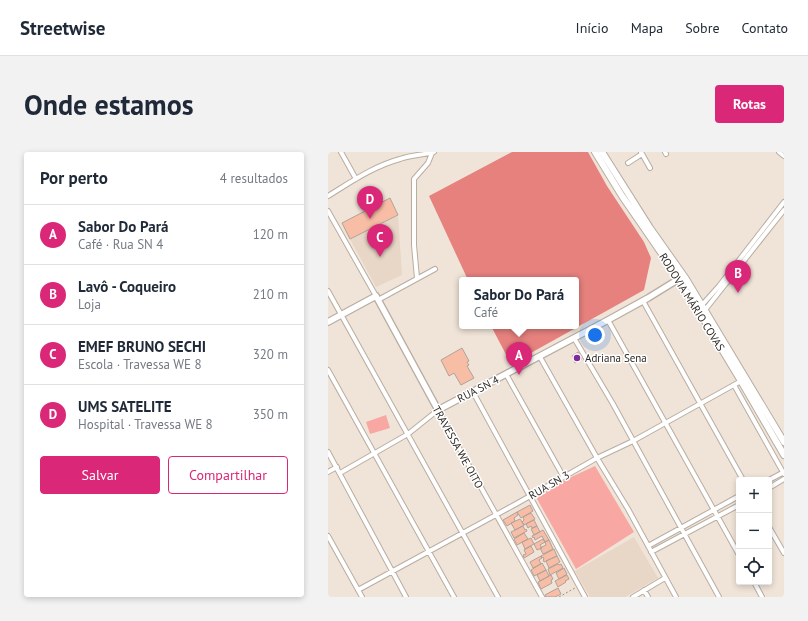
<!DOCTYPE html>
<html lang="pt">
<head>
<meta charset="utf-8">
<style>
	:root { --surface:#fff; --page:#f2f2f3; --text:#1f2937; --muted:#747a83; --line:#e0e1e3; --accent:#db2777 }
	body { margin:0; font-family:"PT Sans",sans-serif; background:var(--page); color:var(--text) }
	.controls { position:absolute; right:12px; bottom:12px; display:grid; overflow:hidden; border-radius:4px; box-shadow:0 2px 6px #0003 }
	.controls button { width:36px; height:36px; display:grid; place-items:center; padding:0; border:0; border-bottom:1px solid var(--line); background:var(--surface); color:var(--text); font:20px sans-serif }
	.you { position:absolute; left:267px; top:183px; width:14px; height:14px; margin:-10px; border:3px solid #fff; border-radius:50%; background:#1a73e8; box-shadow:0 0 0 6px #1a73e833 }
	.badge { display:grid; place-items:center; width:26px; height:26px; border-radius:50%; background:var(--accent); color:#fff; font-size:13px; font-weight:700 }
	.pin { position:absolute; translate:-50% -33px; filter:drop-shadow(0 1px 2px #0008) }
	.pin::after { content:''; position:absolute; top:21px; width:14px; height:12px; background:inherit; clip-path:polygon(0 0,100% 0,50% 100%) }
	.popup { position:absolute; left:131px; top:125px; width:120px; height:52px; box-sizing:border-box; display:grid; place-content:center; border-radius:4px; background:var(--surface); filter:drop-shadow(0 1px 3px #0005); font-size:13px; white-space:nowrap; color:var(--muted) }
	.popup b { font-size:15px; color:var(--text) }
	.popup::after { content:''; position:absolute; left:50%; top:100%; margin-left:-8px; border:8px solid transparent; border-top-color:var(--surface) }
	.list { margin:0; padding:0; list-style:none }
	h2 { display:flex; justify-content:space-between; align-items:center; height:52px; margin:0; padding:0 16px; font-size:17px }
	h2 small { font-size:13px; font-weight:400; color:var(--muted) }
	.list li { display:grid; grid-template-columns:26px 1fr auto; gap:12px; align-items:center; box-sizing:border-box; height:60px; padding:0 16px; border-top:1px solid var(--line) }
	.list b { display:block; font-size:15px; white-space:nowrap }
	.list p { margin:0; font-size:13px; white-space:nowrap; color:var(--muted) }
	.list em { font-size:13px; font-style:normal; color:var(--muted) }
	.actions { display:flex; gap:8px; padding:12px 16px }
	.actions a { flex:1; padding:9px 0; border:1px solid var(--accent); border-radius:4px; text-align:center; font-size:14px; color:var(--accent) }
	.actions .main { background:var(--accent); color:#fff }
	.icon { flex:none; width:22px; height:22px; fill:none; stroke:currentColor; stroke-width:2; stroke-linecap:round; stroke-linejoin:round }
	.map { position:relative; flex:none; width:456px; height:445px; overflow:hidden; border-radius:4px }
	header { display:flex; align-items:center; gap:24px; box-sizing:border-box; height:56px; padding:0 20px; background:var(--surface); border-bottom:1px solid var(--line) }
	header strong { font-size:19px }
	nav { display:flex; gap:22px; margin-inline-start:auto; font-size:14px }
	.intro { display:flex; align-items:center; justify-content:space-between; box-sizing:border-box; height:96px; padding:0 24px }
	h1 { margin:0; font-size:28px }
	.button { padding:10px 18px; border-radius:4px; background:var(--accent); color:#fff; font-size:14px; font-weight:700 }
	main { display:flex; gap:24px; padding:0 24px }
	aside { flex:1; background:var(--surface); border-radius:4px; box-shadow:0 2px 6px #0003 }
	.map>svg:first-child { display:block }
	.built { fill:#e8d6c6 }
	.green { fill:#f8a7a3 }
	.forest { fill:#e6817e }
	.building { fill:#f8bea5; stroke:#b0a19b }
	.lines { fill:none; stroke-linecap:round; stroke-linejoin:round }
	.minor-casing { stroke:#b8ada2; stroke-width:6 }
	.secondary-casing { stroke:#b8ada2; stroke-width:8 }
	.primary-casing { stroke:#b8ada2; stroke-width:8 }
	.path { stroke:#9a9189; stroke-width:1; stroke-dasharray:2 2; stroke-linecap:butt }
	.minor { stroke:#fff; stroke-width:4 }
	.secondary { stroke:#fff; stroke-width:5.5 }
	.primary { stroke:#fff; stroke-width:6 }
	.poi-dot { fill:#802b99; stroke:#fff; stroke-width:1.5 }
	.labels { text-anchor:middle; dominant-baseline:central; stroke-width:3; stroke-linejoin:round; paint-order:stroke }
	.street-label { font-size:11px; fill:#302b27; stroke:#fff }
	.poi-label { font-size:11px; fill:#302b27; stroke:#fff; text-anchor:start }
</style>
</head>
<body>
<header>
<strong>Streetwise</strong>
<nav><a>Início</a><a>Mapa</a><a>Sobre</a><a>Contato</a></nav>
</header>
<div class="intro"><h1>Onde estamos</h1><a class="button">Rotas</a></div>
<main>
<aside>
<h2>Por perto<small>4 resultados</small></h2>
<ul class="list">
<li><span class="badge">A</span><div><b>Sabor Do Pará</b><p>Café · Rua SN 4</p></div><em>120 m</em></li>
<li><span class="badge">B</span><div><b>Lavô - Coqueiro</b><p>Loja</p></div><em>210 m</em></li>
<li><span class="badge">C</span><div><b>EMEF BRUNO SECHI</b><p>Escola · Travessa WE 8</p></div><em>320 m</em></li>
<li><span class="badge">D</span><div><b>UMS SATELITE</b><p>Hospital · Travessa WE 8</p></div><em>350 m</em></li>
</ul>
<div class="actions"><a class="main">Salvar</a><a>Compartilhar</a></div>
</aside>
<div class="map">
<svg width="456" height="445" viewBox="0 0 456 445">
	<rect width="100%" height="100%" fill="#f0e4d8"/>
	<path class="built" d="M70,64L74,123L48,135L22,87Z
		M306,385L330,426L297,445H262L247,419Z"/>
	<path class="green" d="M58,263L62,276L42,282L38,270Z
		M267,314L306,380L248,417L208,345L239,327Z"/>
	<path class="forest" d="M184,0H260L279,34L316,90L323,106L316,138L183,212L163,174H248V128H140L101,44Z"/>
	<path class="building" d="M62,46L70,63L22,87L14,71Z
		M134,196L141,209L139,210L141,213L139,214L146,226L133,233L126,221L121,224L113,208Z
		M250,200L254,207L247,211L244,204Z
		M202,353L205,359L193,366L189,360Z
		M189,360L190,363L186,366L187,369L179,374L175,368Z
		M203,361L207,367L196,373L194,370L196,368L195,365Z
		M192,367L196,373L187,378L183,371Z
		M206,368L209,374L204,376L203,374L200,376L198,372Z
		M195,374L197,378L198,377L199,379L186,386L183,380Z
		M209,374L212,380L206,383L203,377Z
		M215,378L221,388L217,390L214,384L207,388L206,385L205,386L204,384Z
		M196,381L200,387L189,393L186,387Z
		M203,386L206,392L197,397L194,390Z
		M215,387L217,390L212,393L214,396L209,398L206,392Z
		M221,388L225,397L215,402L212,396L218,393L217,390Z
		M203,394L206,400L196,406L195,403L198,402L196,398Z
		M226,397L229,404L216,410L215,408L216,407L215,405L214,406L213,404Z
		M213,404L214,406L211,408L213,412L205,416L202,410Z
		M229,404L232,410L221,416L218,409Z
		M214,411L218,418L206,424L203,418Z
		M230,412L231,413L233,412L235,416L222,423L220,417Z
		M236,416L239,422L231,427L228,421Z
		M218,418L221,424L212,429L209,423Z
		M223,423L225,427L223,428L224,431L213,437L210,430Z
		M239,423L241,427L237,429L238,430L230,435L227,429Z
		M230,436L233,442L227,445H218L217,443Z"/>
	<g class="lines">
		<g class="minor-casing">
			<path id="minor" d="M13,0L28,27
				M313,0L322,16
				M337,0L338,2
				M451,0L456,4
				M300,11L314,2
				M0,44C23,30 46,14 72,7C83,3 95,3 106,0
				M0,59L48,144
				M89,126L86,93V27L100,11L104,1
				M0,139L170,445
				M50,148L107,117
				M315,149L415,328
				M374,153L391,134L456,50
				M377,158L456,58
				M280,168L411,403
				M246,186L285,252L391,445
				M212,205L269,306L300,357L348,445
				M0,218L126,445
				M178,222L235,324
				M406,233L456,322
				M145,240L257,445
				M0,300L78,445
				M0,320L9,315
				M12,321L80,282L110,258L214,445
				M441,328L456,320
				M441,336L456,327
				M441,375L456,401
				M0,384L34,445
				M320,394L411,344
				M323,400L411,353
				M426,430L434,445
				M30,438L188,352L269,306L305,289L413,229
				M316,438L320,445
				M305,445L337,426"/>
		</g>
		<g class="secondary-casing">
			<path id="secondary" d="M0,170L48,144L110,258L280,168L320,146L354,125"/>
		</g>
		<g class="primary-casing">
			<path id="primary" d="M267,0L294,44L343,115L372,161L413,229L456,303
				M274,0L322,76L358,127L456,290"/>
		</g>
		<path class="path" d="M231,445L247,436"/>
		<use href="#minor" class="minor"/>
		<use href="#secondary" class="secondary"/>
		<use href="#primary" class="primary"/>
	</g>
	<circle class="poi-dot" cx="249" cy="206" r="4"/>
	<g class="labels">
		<g class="street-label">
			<text transform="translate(364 150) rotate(58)">RODOVIA MÁRIO COVAS</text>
			<text transform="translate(150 237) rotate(-27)">RUA SN 4</text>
			<text transform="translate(130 295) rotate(61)">TRAVESSA WE OITO</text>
			<text transform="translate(221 333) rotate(-30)">RUA SN 3</text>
		</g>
		<g class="poi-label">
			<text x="257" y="206">Adriana Sena</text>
		</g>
	</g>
</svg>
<div class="controls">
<button>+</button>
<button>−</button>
<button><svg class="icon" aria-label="locate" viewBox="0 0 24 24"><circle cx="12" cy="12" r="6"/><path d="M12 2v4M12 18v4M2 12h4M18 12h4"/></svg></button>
</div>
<div class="you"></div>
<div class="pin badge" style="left:191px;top:223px">A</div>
<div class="popup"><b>Sabor Do Pará</b>Café</div>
<div class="pin badge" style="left:410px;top:141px">B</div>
<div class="pin badge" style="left:52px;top:105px">C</div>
<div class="pin badge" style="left:42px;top:67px">D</div>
</div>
</main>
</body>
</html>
